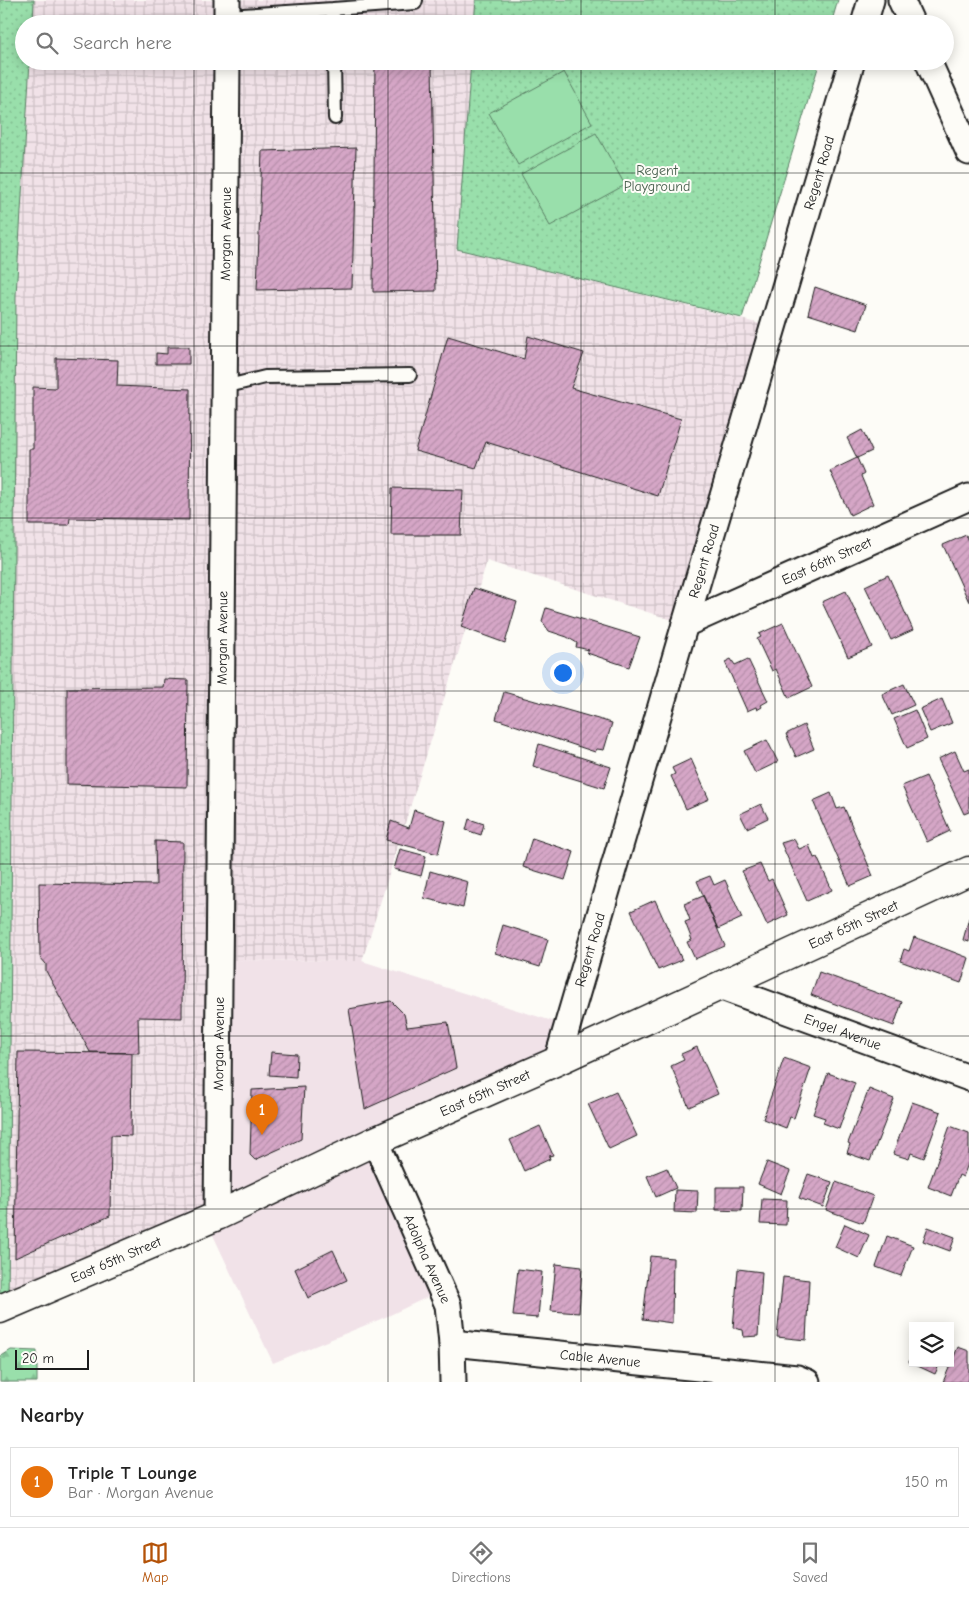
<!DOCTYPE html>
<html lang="en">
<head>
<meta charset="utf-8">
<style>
	:root { --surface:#fff; --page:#f2f2f2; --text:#222; --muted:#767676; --line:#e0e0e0; --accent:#b45309 }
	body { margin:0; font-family:"Comic Neue",sans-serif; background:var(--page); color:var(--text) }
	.controls { position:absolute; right:15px; bottom:15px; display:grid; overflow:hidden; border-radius:0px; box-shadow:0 2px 12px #0003 }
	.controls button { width:45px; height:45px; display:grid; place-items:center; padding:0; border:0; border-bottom:1px solid var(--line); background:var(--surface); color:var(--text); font:25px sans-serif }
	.scale { position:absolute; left:15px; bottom:12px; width:74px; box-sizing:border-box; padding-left:5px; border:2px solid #1c1c1c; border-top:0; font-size:14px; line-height:18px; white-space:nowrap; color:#1c1c1c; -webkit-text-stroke:4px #fdfcf7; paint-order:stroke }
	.you { position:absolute; left:562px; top:672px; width:18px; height:18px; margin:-12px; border:4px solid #fff; border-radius:50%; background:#1a73e8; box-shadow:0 0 0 8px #1a73e833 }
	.badge { display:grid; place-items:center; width:32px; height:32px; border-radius:50%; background:var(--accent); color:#fff; font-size:16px; font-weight:700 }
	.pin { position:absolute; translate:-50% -41px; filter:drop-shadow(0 1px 2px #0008) }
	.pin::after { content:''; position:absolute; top:26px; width:18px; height:15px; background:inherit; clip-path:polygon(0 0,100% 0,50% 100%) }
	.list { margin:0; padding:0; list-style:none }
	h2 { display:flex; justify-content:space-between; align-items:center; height:65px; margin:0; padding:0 20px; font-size:21px }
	h2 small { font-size:16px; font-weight:400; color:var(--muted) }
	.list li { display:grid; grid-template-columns:32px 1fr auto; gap:15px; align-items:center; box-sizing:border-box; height:70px; margin:0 10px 10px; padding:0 10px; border:1px solid var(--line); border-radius:0px }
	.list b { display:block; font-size:19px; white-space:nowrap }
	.list p { margin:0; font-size:16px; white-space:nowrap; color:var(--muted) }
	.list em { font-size:16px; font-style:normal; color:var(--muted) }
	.icon { flex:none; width:28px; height:28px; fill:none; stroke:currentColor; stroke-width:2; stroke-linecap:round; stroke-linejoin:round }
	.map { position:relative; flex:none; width:969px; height:1382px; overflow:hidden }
	.search { position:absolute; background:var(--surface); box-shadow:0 2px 12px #0003; left:15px; right:15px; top:15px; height:55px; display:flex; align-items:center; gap:12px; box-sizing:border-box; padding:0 18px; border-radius:28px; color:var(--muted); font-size:19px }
	.sheet { height:145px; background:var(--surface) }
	nav { display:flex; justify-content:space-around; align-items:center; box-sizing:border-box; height:70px; border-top:1px solid var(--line); background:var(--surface); font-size:14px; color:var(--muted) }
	nav a { display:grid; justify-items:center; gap:2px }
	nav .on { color:var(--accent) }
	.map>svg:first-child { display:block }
	.built { fill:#f1e2e8 }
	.industrial { fill:url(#industrial-grid) }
	.green { fill:url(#green-dots); stroke:#5a7e64 }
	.forest { fill:url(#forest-firs); stroke:#5a7e64 }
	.pitch { fill:#99dfab; stroke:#5a7e64 }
	.building { fill:url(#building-hatch); stroke:#1c1c1c }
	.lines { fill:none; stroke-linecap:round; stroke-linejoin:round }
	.service-casing { stroke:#1c1c1c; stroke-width:16 }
	.minor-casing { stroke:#1c1c1c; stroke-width:29 }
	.tertiary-casing { stroke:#1c1c1c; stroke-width:31 }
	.service { stroke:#fdfcf7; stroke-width:12 }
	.minor { stroke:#fdfcf7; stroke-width:25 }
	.tertiary { stroke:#fdfcf7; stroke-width:28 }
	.grid { fill:none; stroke:#1c1c1c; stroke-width:1; stroke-opacity:0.55 }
	.labels { text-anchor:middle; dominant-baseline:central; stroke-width:4; stroke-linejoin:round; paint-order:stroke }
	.park-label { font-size:14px; fill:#48604e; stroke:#fdfcf7 }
	.street-label { font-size:14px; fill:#1c1c1c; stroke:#fdfcf7 }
</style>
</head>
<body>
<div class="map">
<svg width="969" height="1382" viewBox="0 0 969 1382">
	<defs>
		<pattern id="industrial-grid" width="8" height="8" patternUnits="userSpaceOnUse" patternTransform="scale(1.25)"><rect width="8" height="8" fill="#f1e2e8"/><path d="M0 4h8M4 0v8" fill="none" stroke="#cec1c6"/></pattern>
		<pattern id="green-dots" width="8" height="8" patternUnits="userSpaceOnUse" patternTransform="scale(1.25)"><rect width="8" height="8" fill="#99dfab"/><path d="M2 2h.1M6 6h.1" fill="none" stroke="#83bf93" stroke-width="1.8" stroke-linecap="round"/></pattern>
		<pattern id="forest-firs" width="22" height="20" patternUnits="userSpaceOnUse" patternTransform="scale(1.25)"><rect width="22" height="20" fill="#99dfab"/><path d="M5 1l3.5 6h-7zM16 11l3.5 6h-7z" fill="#83bf93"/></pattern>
		<pattern id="building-hatch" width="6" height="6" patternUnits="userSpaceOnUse" patternTransform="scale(1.25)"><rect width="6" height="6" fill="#d5a6c6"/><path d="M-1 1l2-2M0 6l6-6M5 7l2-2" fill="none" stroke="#b68eaa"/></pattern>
	</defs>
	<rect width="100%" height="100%" fill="#fdfcf7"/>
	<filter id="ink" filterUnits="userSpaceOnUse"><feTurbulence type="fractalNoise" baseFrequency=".02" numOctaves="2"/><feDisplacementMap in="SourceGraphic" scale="10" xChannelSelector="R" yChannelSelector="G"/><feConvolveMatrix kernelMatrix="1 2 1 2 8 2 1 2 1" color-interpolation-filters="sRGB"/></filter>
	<g filter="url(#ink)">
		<path class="built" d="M219,960L362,961L568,1026L557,1061L375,1141L442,1290L388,1316L273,1363L206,1220Z"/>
		<path class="industrial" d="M0,0H476L474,24H24V61H471L457,249L773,327L685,624L487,561L362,961L219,960L217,1216L0,1309Z"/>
		<path class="green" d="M0,0H34L33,24H24V61H30L16,295L8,1306L0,1309Z
			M476,0H838L831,24H474Z
			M471,61H820L742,318L457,249Z"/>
		<path class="forest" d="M11,1350L37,1351V1382H0V1357Z"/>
		<path class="pitch" d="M564,72L592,123L518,165L489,113Z
			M596,133L625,185L550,226L521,174Z"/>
		<path class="building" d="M395,61H432L436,291L373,292L375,62Z
			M356,148L352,288L257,290L262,151Z
			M815,287L866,305L858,330L808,314Z
			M448,336L524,359L528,336L584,353L571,388L681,419L658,496L486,442L476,468L415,451Z
			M167,347H189V364H156V353L167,354Z
			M56,358L118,360L117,386L190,389L189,520L70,518L69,525H29V449H33V387L56,388Z
			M862,430L872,451L857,458L847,438Z
			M857,458L864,474L861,476L873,504L850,515L830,471Z
			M392,488L463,490L461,535H391Z
			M966,535L969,541V602L943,545Z
			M888,575L913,630L891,640L865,586Z
			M474,588L517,602L505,643L461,627Z
			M846,591L872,647L848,657L822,602Z
			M546,608L640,637L629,667L587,653L589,650L576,647L577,643L567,637L549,631L542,621Z
			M783,623L812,687L789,698L776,669L772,671L757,639L761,637L759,634Z
			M731,659L735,665L748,659L768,701L761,705L762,707L757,710L756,707L747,711L725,662Z
			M164,679L188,680L187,787L67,784V688L163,687Z
			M904,684L914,705L892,715L882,694Z
			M504,692L612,723L604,750L597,749L595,752L496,719Z
			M942,699L952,723L930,732L920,709Z
			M915,710L927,739L907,748L894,719Z
			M804,725L814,749L796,757L786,734Z
			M767,740L778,762L755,773L744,751Z
			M539,744L611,767L604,788L533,766Z
			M955,751L964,771L969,769V812L964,814L938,759Z
			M691,759L709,799L686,809L671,776L675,774L672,768Z
			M926,776L950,831L927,842L902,786Z
			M831,793L837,809L844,807L873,876L850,886L813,801Z
			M761,804L768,818L747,828L740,814Z
			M414,810L446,821L438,854L386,840L391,821L409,828Z
			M469,819L484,824L481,835L466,830Z
			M532,838L574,852L565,880L523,867Z
			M794,839L799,849L809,845L814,858L817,857L832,890L807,901L781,843Z
			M155,841L183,842L182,1018L138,1017L139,1053L90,1052L46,971V964L40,957L39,883L156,885Z
			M400,849L426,856L421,876L394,869Z
			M760,864L768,881L772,879L788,915L767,925L742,871Z
			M430,871L468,882L463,908L424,898Z
			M710,876L714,885L725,880L742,918L718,929L697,881Z
			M703,896L725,946L695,959L687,942L692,940L685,922L690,920L684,904Z
			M655,900L682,960L658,970L631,911Z
			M969,918V942L963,940Z
			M503,925L548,939L540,967L495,953Z
			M914,937L969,958L961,983L900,961L904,949L909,951Z
			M819,972L902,1002L894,1026L811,995Z
			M391,1001L404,1014L407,1027L448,1022L456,1068L365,1109L349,1009Z
			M697,1047L718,1094L689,1107L671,1066L684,1060L681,1054Z
			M18,1052L132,1053L131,1136L111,1135L110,1216L15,1258Z
			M271,1052L297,1054L296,1077L269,1075Z
			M784,1058L811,1068L794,1118L790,1117L786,1128L763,1119Z
			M828,1073L855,1083L839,1129L823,1123L825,1118L813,1114Z
			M304,1087L301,1139L255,1160L250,1155L252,1090Z
			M869,1089L894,1099L870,1161L847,1153L850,1144L848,1143Z
			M616,1092L637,1136L609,1149L588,1104Z
			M912,1102L941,1112L924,1158L911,1153L909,1159L893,1154Z
			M540,1126L553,1155L549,1156L550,1159L524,1171L510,1140Z
			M950,1126L969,1133V1161L963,1177L959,1175L951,1196L928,1187Z
			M767,1162L790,1171L781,1194L758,1184Z
			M667,1168L676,1188L656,1197L647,1176Z
			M808,1174L832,1182L823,1207L799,1198Z
			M836,1182L873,1196L863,1223L826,1210Z
			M716,1187H743L742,1211L716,1210Z
			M675,1190L698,1191L697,1213L674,1212Z
			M762,1199L787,1200L786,1225L760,1224Z
			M845,1224L869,1235L859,1258L835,1247Z
			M928,1227L955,1237L950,1251L923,1241Z
			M887,1236L913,1246L901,1276L876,1267Z
			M333,1250L347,1280L308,1298L295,1269Z
			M650,1256L673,1258L672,1323L643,1319Z
			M556,1264L582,1267L579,1313L551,1311Z
			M518,1269L542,1272L538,1318L513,1316Z
			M738,1269L762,1272L758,1336L744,1337L743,1330L733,1328Z
			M783,1277L809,1280L806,1340L777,1337Z
			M958,1347L969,1351V1382H943Z
			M913,1354V1363H940L935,1374L909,1362Z"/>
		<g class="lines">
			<g class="service-casing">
				<path id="service" d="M333,9L415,3L416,0
					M227,16L333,9V24
					M334,61L335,118
					M224,387L265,377L410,375"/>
			</g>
			<g class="minor-casing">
				<g id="minor">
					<path d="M901,0L912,24"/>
					<path d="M227,24V0"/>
					<path d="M864,24L871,0"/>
					<path d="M928,61L969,152"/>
					<path id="s1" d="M685,624L969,497"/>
					<path id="s2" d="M719,986L969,1078"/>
					<path id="s3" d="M557,1061L685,624L852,61"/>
					<path id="s4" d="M375,1141L448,1305L452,1343L453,1382"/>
					<path id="s5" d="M217,1216L227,61"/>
					<path id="s6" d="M452,1343L797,1378L807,1382"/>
				</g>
			</g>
			<g class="tertiary-casing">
				<g id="tertiary">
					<path id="s7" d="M0,1309L217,1216L375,1141L557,1061L969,871"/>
				</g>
			</g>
			<use href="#service" class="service"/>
			<use href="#minor" class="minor"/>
			<use href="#tertiary" class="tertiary"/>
		</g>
	</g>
	<path class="grid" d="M194,0V24M388,0V24M581,0V24M775,0V24M194,61V1382M388,61V1382M581,61V1382M775,61V1382M0,173H969M0,346H969M0,518H969M0,691H969M0,864H969M0,1036H969M0,1209H969"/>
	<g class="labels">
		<g class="park-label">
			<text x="657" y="170">Regent<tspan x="657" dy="16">Playground</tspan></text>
		</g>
		<g class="street-label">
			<text stroke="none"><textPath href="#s3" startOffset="926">Regent Road</textPath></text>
			<text stroke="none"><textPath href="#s5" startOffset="982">Morgan Avenue</textPath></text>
			<text stroke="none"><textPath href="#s1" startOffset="155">East 66th Street</textPath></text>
			<text stroke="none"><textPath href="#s3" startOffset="521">Regent Road</textPath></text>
			<text stroke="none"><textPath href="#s5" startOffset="578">Morgan Avenue</textPath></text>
			<text stroke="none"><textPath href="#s7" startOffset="936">East 65th Street</textPath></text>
			<text stroke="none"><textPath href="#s3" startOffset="116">Regent Road</textPath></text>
			<text stroke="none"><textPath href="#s2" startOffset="132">Engel Avenue</textPath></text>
			<text stroke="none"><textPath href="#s5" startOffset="172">Morgan Avenue</textPath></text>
			<text stroke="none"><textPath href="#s7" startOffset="531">East 65th Street</textPath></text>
			<text stroke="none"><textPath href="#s4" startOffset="129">Adolpha Avenue</textPath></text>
			<text stroke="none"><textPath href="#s7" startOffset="126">East 65th Street</textPath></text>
			<text stroke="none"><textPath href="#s6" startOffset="149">Cable Avenue</textPath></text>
		</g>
	</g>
</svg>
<div class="controls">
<button><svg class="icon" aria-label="layers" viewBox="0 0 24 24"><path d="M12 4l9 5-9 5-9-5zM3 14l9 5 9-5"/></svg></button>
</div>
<div class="scale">20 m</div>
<div class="you"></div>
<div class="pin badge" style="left:262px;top:1135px;background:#e8710a">1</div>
<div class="search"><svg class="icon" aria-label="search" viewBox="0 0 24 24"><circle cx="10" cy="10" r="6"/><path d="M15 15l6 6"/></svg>Search here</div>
</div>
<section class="sheet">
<h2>Nearby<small></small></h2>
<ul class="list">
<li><span class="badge" style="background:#e8710a">1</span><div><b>Triple T Lounge</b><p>Bar · Morgan Avenue</p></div><em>150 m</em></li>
</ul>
</section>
<nav>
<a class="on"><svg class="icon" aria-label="map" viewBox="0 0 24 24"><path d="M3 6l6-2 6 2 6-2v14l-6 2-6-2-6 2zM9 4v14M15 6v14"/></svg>Map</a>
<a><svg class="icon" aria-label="directions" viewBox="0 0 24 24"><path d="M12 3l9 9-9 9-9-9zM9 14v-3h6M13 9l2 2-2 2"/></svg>Directions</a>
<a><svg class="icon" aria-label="saved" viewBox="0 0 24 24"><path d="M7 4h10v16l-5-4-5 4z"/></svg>Saved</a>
</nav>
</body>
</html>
